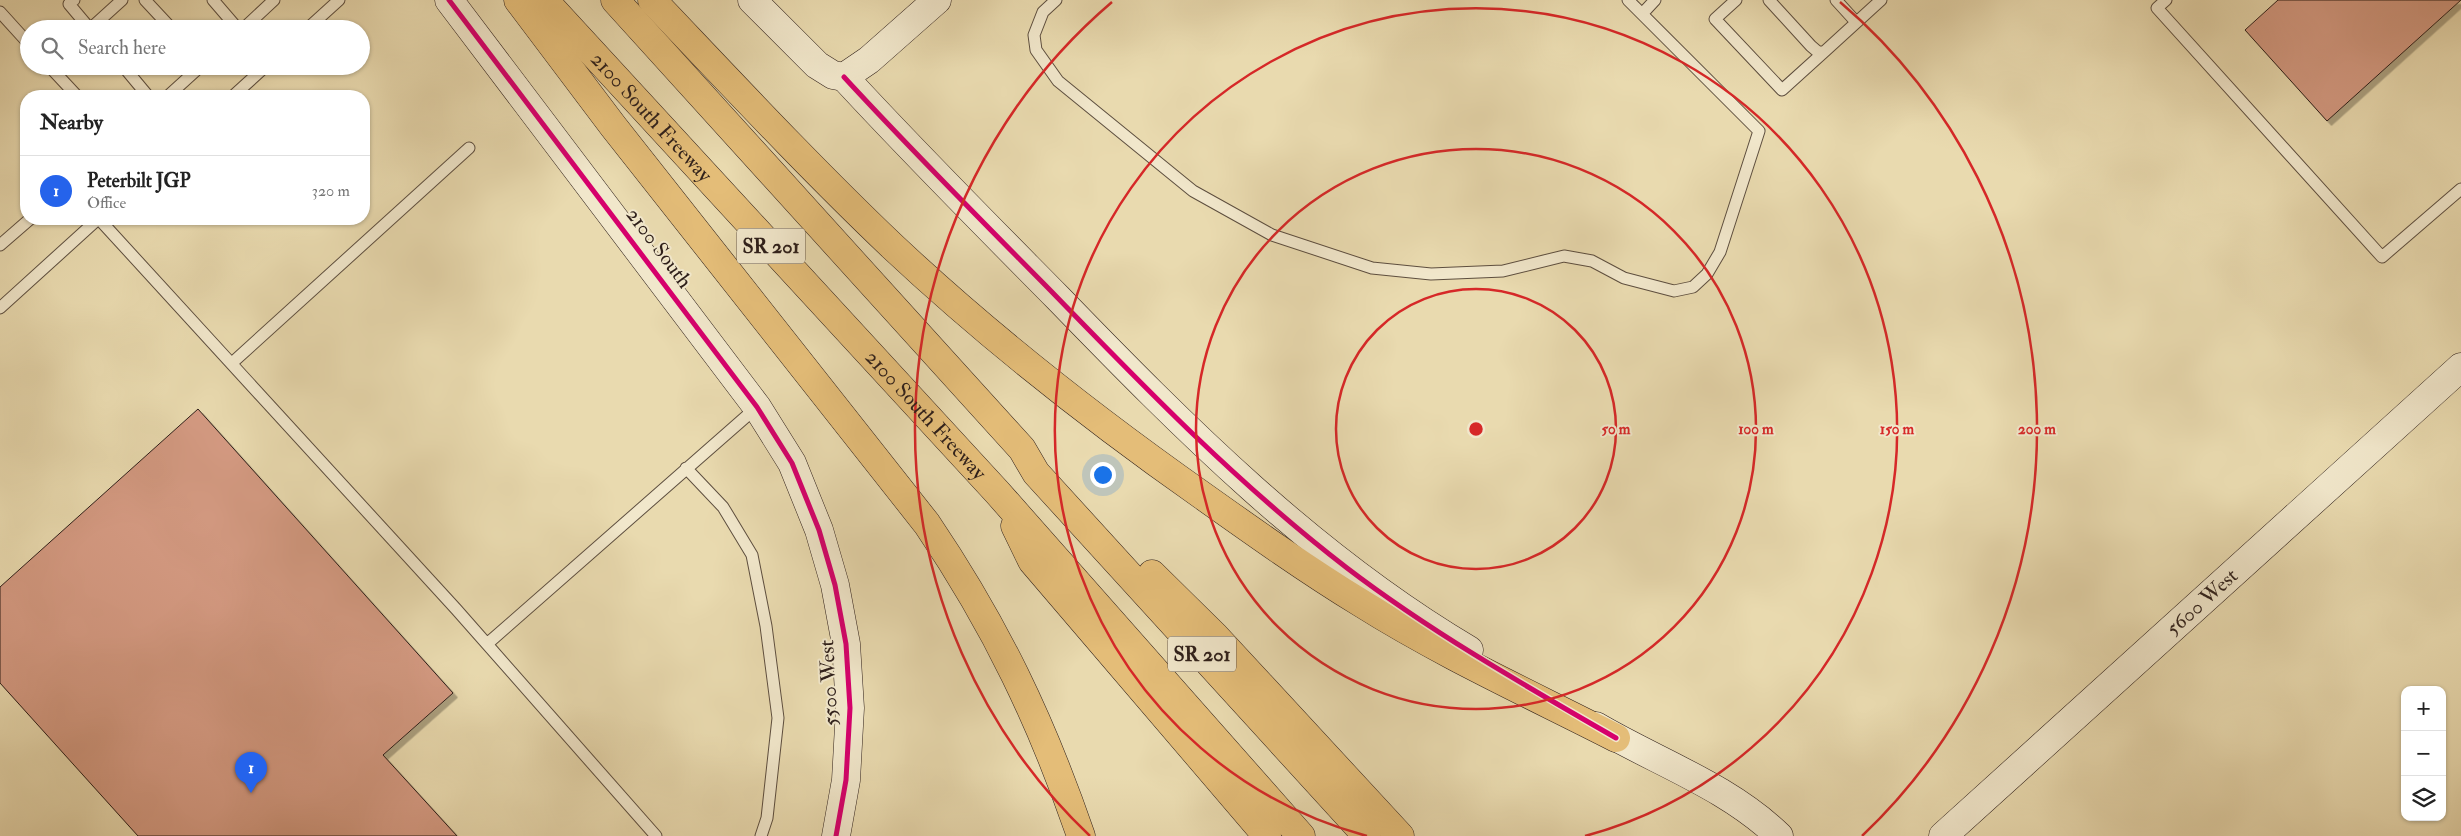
<!DOCTYPE html>
<html lang="en">
<head>
<meta charset="utf-8">
<style>
	:root { --surface:#fff; --page:#f2f2f2; --text:#222; --muted:#767676; --line:#e0e0e0; --accent:#2563eb }
	body { margin:0; font-family:"IM FELL Double Pica",serif; background:var(--page); color:var(--text) }
	.controls { position:absolute; right:15px; bottom:15px; display:grid; overflow:hidden; border-radius:10px; box-shadow:0 1px 4px #0004 }
	.controls button { width:45px; height:45px; display:grid; place-items:center; padding:0; border:0; border-bottom:1px solid var(--line); background:var(--surface); color:var(--text); font:25px sans-serif }
	.you { position:absolute; left:1102px; top:474px; width:18px; height:18px; margin:-12px; border:4px solid #fff; border-radius:50%; background:#1a73e8; box-shadow:0 0 0 8px #1a73e833 }
	.badge { display:grid; place-items:center; width:32px; height:32px; border-radius:50%; background:var(--accent); color:#fff; font-size:16px; font-weight:700 }
	.pin { position:absolute; translate:-50% -41px; filter:drop-shadow(0 1px 2px #0008) }
	.pin::after { content:''; position:absolute; top:26px; width:18px; height:15px; background:inherit; clip-path:polygon(0 0,100% 0,50% 100%) }
	.list { margin:0; padding:0; list-style:none }
	h2 { display:flex; justify-content:space-between; align-items:center; height:65px; margin:0; padding:0 20px; font-size:21px }
	h2 small { font-size:16px; font-weight:400; color:var(--muted) }
	.list li { display:grid; grid-template-columns:32px 1fr auto; gap:15px; align-items:center; box-sizing:border-box; height:70px; padding:0 20px; border-top:1px solid var(--line) }
	.list b { display:block; font-size:19px; white-space:nowrap }
	.list p { margin:0; font-size:16px; white-space:nowrap; color:var(--muted) }
	.list em { font-size:16px; font-style:normal; color:var(--muted) }
	.icon { flex:none; width:28px; height:28px; fill:none; stroke:currentColor; stroke-width:2; stroke-linecap:round; stroke-linejoin:round }
	.map { position:relative; flex:none; width:2461px; height:836px; overflow:hidden }
	.search { position:absolute; background:var(--surface); box-shadow:0 1px 4px #0004; left:20px; top:20px; width:350px; height:55px; display:flex; align-items:center; gap:12px; box-sizing:border-box; padding:0 18px; border-radius:28px; color:var(--muted); font-size:19px }
	.panel { position:absolute; background:var(--surface); box-shadow:0 1px 4px #0004; left:20px; top:90px; width:350px; height:135px; border-radius:20px }
	.map>svg:first-child { display:block }
	.building { fill:#d49a82; stroke:#2e1f1a; filter:url(#shadow) }
	.lines { fill:none; stroke-linecap:round; stroke-linejoin:round }
	.lane-casing { stroke:#5d4e3f; stroke-width:13 }
	.secondary-casing { stroke:#2e1f1a; stroke-width:29 }
	.highway-casing { stroke:#2e1f1a; stroke-width:29 }
	.lane { stroke:#f1e7cb; stroke-width:11 }
	.secondary { stroke:#f1e7cb; stroke-width:28 }
	.highway { stroke:#e4bd78; stroke-width:28 }
	.cycleway-casing { stroke:#f1e7cb; stroke-width:8 }
	.cycleway { stroke:#d6006c; stroke-width:5 }
	.ring { fill:none; stroke:#d62828; stroke-width:2.5 }
	.labels { text-anchor:middle; dominant-baseline:central; stroke-width:4; stroke-linejoin:round; paint-order:stroke }
	.shield { fill:#f1e7cb; stroke:#685b4f; stroke-width:1 }
	.shield-label { font-size:20px; font-weight:bold; fill:#2e1f1a }
	.street-label { font-size:21px; fill:#2e1f1a; stroke:#f1e7cb }
	.centre { fill:#d62828; stroke:#f1e7cb; stroke-width:2.5 }
	.ring-label { font-size:15px; text-anchor:middle; font-weight:bold; fill:#d62828; stroke:#f1e7cb; stroke-width:4; stroke-linejoin:round; paint-order:stroke }
</style>
</head>
<body>
<div class="map">
<svg width="2461" height="836" viewBox="0 0 2461 836">
	<defs>
		<filter id="shadow"><feDropShadow dx="4.5" dy="4.5" stdDeviation="0" flood-color="#0004"/></filter>
	</defs>
	<rect width="100%" height="100%" fill="#e9daaf"/>
	<filter id="stains"><feTurbulence type="fractalNoise" baseFrequency=".004" numOctaves="4"/><feColorMatrix values="0 0 0 0 .2 0 0 0 0 .09 0 0 0 0 .02 0 0 0 .5 -.17"/></filter>
	<radialGradient id="worn" r=".72"><stop offset=".6" stop-color="#630" stop-opacity="0"/><stop offset="1" stop-color="#630" stop-opacity=".3"/></radialGradient>
	<path class="building" d="M2278,0H2461L2327,121L2245,30Z
		M198,409L453,693L383,755L457,836H138L0,683V587Z"/>
	<g class="lines">
		<g class="lane-casing">
			<path id="lane" d="M74,0L69,4L90,29
				M145,0L172,29
				M213,0L238,29
				M1056,0L1043,12L1034,35L1036,50L1058,81L1193,191L1272,235L1372,268L1431,274L1503,271L1564,256L1592,261L1624,278L1674,291L1693,287L1707,274L1720,252L1759,131L1628,0
				M1736,0L1715,19L1782,90L1824,52
				M1769,0L1811,46L1818,52H1824L1881,0
				M1836,0L1856,22
				M2166,0L2157,8L2382,257L2461,189
				M0,12L29,44
				M1642,14L1655,0
				M90,29L122,0
				M243,29L274,0
				M307,29L339,0
				M49,66L77,96
				M123,66L148,96
				M168,96L201,66
				M233,96L266,66
				M99,219L456,609L656,836
				M0,245L30,219
				M0,308L98,219
				M232,363L469,148
				M686,468L723,507L752,555L766,626L778,718L767,818L761,836
				M487,644L757,407"/>
		</g>
		<g class="secondary-casing">
			<g id="secondary">
				<path d="M449,0L757,407L792,463L819,530L835,585L846,644L850,708L846,780L836,836"/>
				<path d="M752,0L817,65L833,75L844,77"/>
				<path d="M844,77C913,152 986,225 1058,298C1184,428 1312,557 1469,650"/>
				<path d="M844,77L869,60L937,0"/>
				<path d="M1596,726C1657,762 1727,786 1779,836"/>
				<path id="s1" d="M1943,836L2461,367"/>
			</g>
		</g>
		<g class="highway-casing">
			<g id="highway">
				<path d="M518,0L613,126L927,524C996,626 1041,720 1081,836"/>
				<path id="s2" d="M544,0L997,492L1301,836"/>
				<path d="M615,0L1022,449L1036,473L1367,836"/>
				<path d="M652,0C731,83 809,167 892,246C989,337 1095,420 1203,496C1255,533 1307,570 1361,603C1442,654 1530,694 1616,738"/>
				<path d="M1015,526L1032,561L1267,836"/>
				<path d="M1152,574L1215,636L1400,836"/>
			</g>
		</g>
		<use href="#lane" class="lane"/>
		<use href="#secondary" class="secondary"/>
		<use href="#highway" class="highway"/>
		<g class="cycleway-casing">
			<path id="cycleway" d="M449,0L757,407L792,463L819,530L835,585L846,644L850,708L846,780L836,836
				M844,77C911,150 981,220 1051,291C1145,388 1239,485 1347,568C1431,632 1524,685 1616,738"/>
		</g>
		<use href="#cycleway" class="cycleway"/>
	</g>
	<g class="ring">
		<circle cx="1476" cy="429" r="140"/>
		<circle cx="1476" cy="429" r="280"/>
		<path d="M1367 836A421 421 0 1 1 1585 836"/>
		<path d="M1090 836A561 561 0 0 1 1112 2M1840 2A561 561 0 0 1 1862 836"/>
	</g>
	<g class="labels">
		<g class="shield">
			<rect x="737" y="228.5" width="68" height="35" rx="4"/>
			<rect x="1168" y="636.5" width="68" height="35" rx="4"/>
		</g>
		<g class="shield-label">
			<text x="771" y="246">SR 201</text>
			<text x="1202" y="654">SR 201</text>
		</g>
		<g class="street-label">
			<text stroke="none"><textPath href="#s2" startOffset="159">2100 South Freeway</textPath></text>
			<text transform="translate(659 248) rotate(53)">2100 South</text>
			<text stroke="none"><textPath href="#s2" startOffset="564">2100 South Freeway</textPath></text>
			<text stroke="none"><textPath href="#s1" startOffset="349">5600 West</textPath></text>
			<text transform="translate(829 683) rotate(-93)">5500 West</text>
		</g>
	</g>
	<circle cx="1476" cy="429" r="8" class="centre"/>
	<g class="ring-label">
		<text x="1616" y="434">50 m</text>
		<text x="1756" y="434">100 m</text>
		<text x="1897" y="434">150 m</text>
		<text x="2037" y="434">200 m</text>
	</g>
	<rect width="100%" height="100%" filter="url(#stains)"/>
	<rect width="100%" height="100%" fill="url(#worn)"/>
</svg>
<div class="controls">
<button>+</button>
<button>−</button>
<button><svg class="icon" aria-label="layers" viewBox="0 0 24 24"><path d="M12 4l9 5-9 5-9-5zM3 14l9 5 9-5"/></svg></button>
</div>
<div class="you"></div>
<div class="pin badge" style="left:251px;top:793px">1</div>
<div class="search"><svg class="icon" aria-label="search" viewBox="0 0 24 24"><circle cx="10" cy="10" r="6"/><path d="M15 15l6 6"/></svg>Search here</div>
<section class="panel">
<h2>Nearby<small></small></h2>
<ul class="list">
<li><span class="badge">1</span><div><b>Peterbilt JGP</b><p>Office</p></div><em>320 m</em></li>
</ul>
</section>
</div>
</body>
</html>
